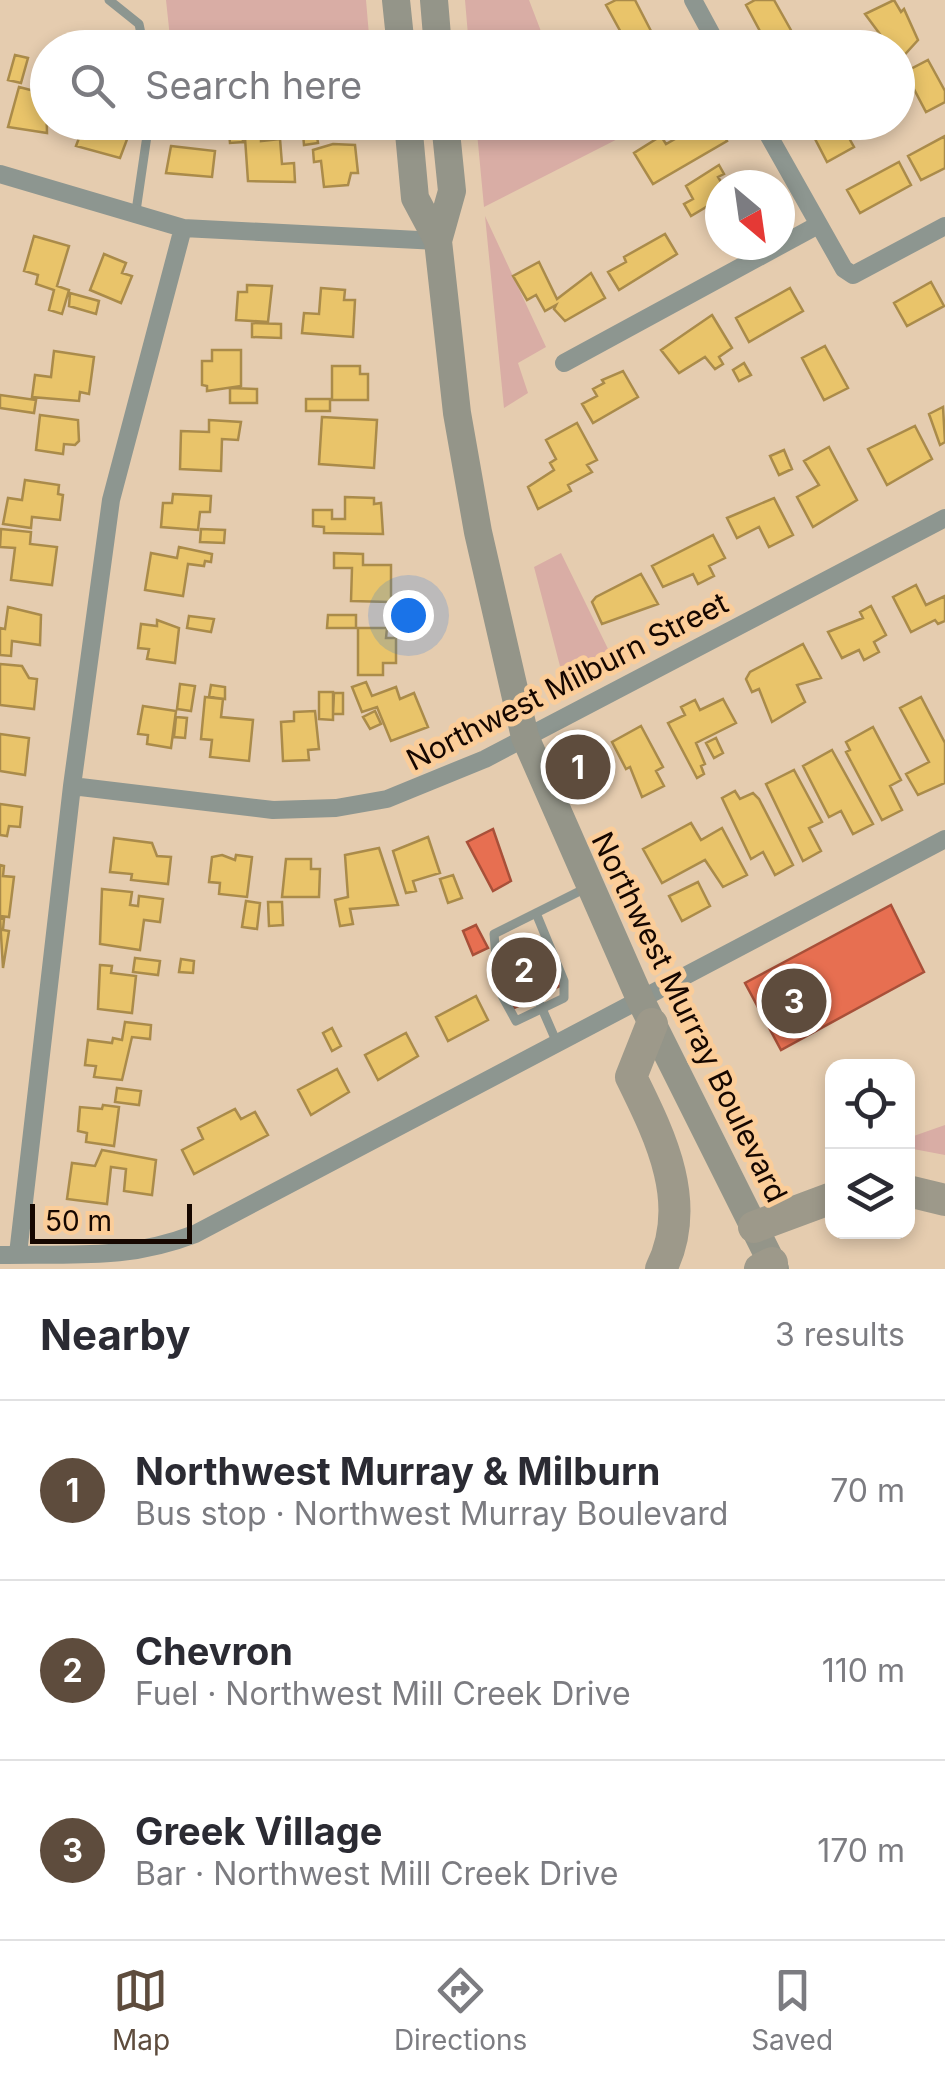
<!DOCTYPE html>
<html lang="en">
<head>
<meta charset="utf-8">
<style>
	:root { --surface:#fff; --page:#f2f2f3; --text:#2b2b33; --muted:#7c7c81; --line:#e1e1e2; --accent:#5e4c3d }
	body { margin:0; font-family:Inter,sans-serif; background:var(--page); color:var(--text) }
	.controls { position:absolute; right:30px; bottom:30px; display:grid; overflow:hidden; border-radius:20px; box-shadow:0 5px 15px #0003 }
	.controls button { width:90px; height:90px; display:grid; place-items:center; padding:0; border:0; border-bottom:2px solid var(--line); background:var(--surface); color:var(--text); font:50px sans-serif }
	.compass { position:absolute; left:705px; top:170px; width:90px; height:90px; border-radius:50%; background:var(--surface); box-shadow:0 5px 15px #0003; rotate:151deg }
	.scale { position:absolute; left:30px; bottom:25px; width:162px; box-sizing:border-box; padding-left:10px; border:5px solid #160700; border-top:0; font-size:28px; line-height:35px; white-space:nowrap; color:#160700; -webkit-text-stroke:8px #fbcd99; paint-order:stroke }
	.you { position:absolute; left:408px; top:615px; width:35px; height:35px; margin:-25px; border:8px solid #fff; border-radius:50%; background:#1a73e8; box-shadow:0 0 0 15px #1a73e833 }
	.badge { display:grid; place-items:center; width:65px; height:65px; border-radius:50%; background:var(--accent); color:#fff; font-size:32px; font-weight:700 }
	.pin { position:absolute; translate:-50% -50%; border:5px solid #fff; box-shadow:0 2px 10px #0006 }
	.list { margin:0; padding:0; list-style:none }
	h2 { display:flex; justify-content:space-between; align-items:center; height:130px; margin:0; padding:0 40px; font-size:42px }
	h2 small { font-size:32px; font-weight:400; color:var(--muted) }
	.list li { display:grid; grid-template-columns:65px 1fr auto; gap:30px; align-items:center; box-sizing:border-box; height:180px; padding:0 40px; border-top:2px solid var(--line) }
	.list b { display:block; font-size:38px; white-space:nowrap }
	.list p { margin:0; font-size:32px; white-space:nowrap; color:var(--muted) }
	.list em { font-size:32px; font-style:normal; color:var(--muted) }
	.icon { flex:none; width:55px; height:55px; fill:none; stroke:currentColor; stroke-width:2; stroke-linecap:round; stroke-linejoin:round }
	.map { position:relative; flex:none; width:945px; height:1269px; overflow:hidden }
	.search { position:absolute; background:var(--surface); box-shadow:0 5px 15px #0003; left:30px; right:30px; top:30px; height:110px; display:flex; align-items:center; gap:25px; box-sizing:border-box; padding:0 35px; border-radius:55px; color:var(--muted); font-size:38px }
	.sheet { height:670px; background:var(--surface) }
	nav { display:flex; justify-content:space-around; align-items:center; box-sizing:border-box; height:140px; border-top:2px solid var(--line); background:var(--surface); font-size:28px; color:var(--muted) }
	nav a { display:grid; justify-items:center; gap:5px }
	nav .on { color:var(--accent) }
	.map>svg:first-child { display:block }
	.green { fill:#d9ada5 }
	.homes { fill:#e9c46a; stroke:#aa8b4a; stroke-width:2.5 }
	.shops { fill:#e76f51; stroke:#a85039; stroke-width:2.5 }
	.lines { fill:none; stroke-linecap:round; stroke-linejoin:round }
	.lane { stroke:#8d9690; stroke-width:9 }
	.street { stroke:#8d9690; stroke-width:18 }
	.primary { stroke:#949589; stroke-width:28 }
	.highway { stroke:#9d998a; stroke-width:32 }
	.labels { text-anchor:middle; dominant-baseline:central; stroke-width:10; stroke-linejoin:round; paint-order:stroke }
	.street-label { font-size:30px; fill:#160700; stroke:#fbcd99 }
</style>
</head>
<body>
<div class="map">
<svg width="945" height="1269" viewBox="0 0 945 1269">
	<rect width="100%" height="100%" fill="#e5ccaf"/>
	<path class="green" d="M166,0H366L370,47H171Z
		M465,0H529L547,47H469Z
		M476,122H649V123L484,207Z
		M485,216L546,347L518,363L528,393L504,408Z
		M561,553L611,655L575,675L560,666L534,567Z
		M945,1125V1155L908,1148V1138Z"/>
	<path class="homes" d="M616,0H635L652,33L629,47L606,5Z
		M755,0H774L792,32L768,46L746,5Z
		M894,0L901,12L904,9L918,40L898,62V48H884L888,45L865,14Z
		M15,55L28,58L21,83L8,80Z
		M928,60L945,91V102L926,112L905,72Z
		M19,87L46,94L47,133L8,127Z
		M85,122L129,134L120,158L76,146Z
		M228,122H241L243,142L230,143Z
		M302,122H315L318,143L304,145Z
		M716,122L727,141L653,184L634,153L661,136L666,144L689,131L685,122Z
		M840,122L854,147L827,162L813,135L817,133L812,124Z
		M945,136V168L921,180L908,156Z
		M261,137V141L280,139L282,164L294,163L295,182L248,181L245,138Z
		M333,144L355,145L358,173H351L348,185L324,187L321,161L314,162L313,150Z
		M171,146L215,151L212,177L166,173Z
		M899,162L911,185L860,213L847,190Z
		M719,165L724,174L718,177L723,185L720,206L713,203L691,216L684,204L693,199L686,186Z
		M665,234L677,254L619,290L608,272L626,262L624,257Z
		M34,236L69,246L57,286L69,290L62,314L49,310L54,290L36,284L38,275L24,271Z
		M104,254L126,263L122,273L132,276L121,303L90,290Z
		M539,262L557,299L591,273L605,298L565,321L554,309L556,305L545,311L536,295L527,300L513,276Z
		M931,282L944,306L907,326L894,303Z
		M247,285L272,286L268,322L236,320L238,292H247Z
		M321,288L345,290L344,300H355L353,337L302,333L304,313L319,314Z
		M790,288L803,311L749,342L736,318Z
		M70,293L99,301L96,314L69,306Z
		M712,315L732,348L719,357L723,364L715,369L705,357L679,373L661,350Z
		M252,323L281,324V338L252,337Z
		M825,346L848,388L824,400L802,358Z
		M212,350H241V386L207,391V386L202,385V361H212Z
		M54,351L94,357L89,394L80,392L79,401L32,397L35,375L51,377Z
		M744,363L751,375L739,381L733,370Z
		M332,366H360V374H368V400H332Z
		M623,371L638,397L593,423L582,404L597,396L593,389L604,383L602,380Z
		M230,388L257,389V403H230Z
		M0,395L36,400L34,413L0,408Z
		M306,399H330V411H306Z
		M943,407L945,442L940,445L929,414Z
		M40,415L78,420L79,441L75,445L64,444L63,454L36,450Z
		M322,417L377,420L374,468L319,464Z
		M209,420L241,422L238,440L222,439L221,471L180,469L181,431L209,432Z
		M577,423L597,460L587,465L592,472L568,485L571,491L538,509L528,487L554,470L550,463L556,459L546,440Z
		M915,426L932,459L887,485L868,449Z
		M829,447L857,500L813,527L797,497L819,485L804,461Z
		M784,450L792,469L779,475L770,456Z
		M25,480L59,485L58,494L63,495L60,520L32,517L31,528L3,524L8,498L22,500Z
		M173,494L211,496L210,512H200L198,530L161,527L163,503H172Z
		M345,497L374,498V504L381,503L383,534L324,533V527L313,526V510H332V519H345Z
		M774,498L793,535L769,547L759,527L737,538L727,518Z
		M1,529L31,532L30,544L57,547L52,585L11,580L15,548L0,547Z
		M201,529L225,530L224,543L200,542Z
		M713,535L725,558L709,566L714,576L698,584L693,574L663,587L652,566Z
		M179,547L212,554L211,562L205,561L204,566L188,564L183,596L145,590L151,553L177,558Z
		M334,553L363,554V565H391V602L351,601L352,568H334Z
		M641,574L658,604L602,624L592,602L596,597Z
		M916,585L926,605L945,596V621L938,624L935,620L911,632L893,597Z
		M871,606L886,635L874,642L879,652L864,660L859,650L842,658L828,632L863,618L860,612Z
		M8,607L41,615L40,645L12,641L11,656L0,655V628L5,629Z
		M328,615H356V628H327Z
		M189,616L214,619L211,632L187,628Z
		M157,620L179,628L175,663L147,659L149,649L138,648L141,624L157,626Z
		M358,628H387L386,638H396V663H383V675H358Z
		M803,644L821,678L797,685L805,702L772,722L759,689L752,692L746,679L750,672Z
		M0,664L22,666L29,678L37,679L34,709L0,705Z
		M366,682L372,696L396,687L400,699L414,693L428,727L391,741L377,707L362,712L352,687Z
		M180,684L195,686L191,711L177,709Z
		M211,685L225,687V699L209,697Z
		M319,692H333V720L319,719Z
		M334,693H343V714H333Z
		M205,697L223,699L221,717L253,720L249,761L210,757L212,740L201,739Z
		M921,697L945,743V783L918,795L906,774L929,762L900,708Z
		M723,699L736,723L696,743L705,764L701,766L704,774L697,778L668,723L685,715L681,707L695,700L700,710Z
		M143,706L176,711L171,748L147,744L148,735L138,734Z
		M315,711L319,749L308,750L309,760L283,761L281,722L294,721V712Z
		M375,711L381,724L370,729L363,717Z
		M176,717L187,718L185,738L174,737Z
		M641,726L663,767L656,771L664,786L642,797L630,767L626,769L612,742Z
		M873,727L901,780L890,786L902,810L882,820L846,752L850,750L846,742Z
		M0,734L29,738L25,775L0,771Z
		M716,738L723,753L714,758L706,743Z
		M832,750L873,824L853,834L841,811L829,817L803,766Z
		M794,770L822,822L809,828L821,851L803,861L766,784Z
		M735,791L740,799L753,793L759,799L793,865L775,875L763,852L751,859L722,798Z
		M0,804L22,807L20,827L9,826L7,836L0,835Z
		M691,823L701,840L722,828L747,875L723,887L705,860L662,883L643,849Z
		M428,837L440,873L413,881L416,891L406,893L393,851Z
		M114,838L152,843L157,856L171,857L168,884L131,880L132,874L110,872Z
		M379,848L398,905L350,909L353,924L340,926L335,900L348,897L345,855Z
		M222,855L235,860L236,855L252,857L247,897L219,894L220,883L209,882L212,857Z
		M286,859H311V869H320L319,897H282Z
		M0,865L4,866L3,876L14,877L9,917L0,916Z
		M453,875L462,898L448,903L440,879Z
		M698,882L710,906L682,921L669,896Z
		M102,889L132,892L130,905L138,906L139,896L163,899L160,922L144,920L140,950L100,944Z
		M246,901L260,903L257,929L242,927Z
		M268,902H282L283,925L269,926Z
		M0,918L4,919L3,930L9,931L3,968Z
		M135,958L160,961L158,975L133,972Z
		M181,959L194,961L193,973L179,972Z
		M100,965L112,966L111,973L136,976L132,1013L98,1009Z
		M476,996L488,1020L448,1041L436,1017Z
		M125,1022L151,1025L150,1039L132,1037L122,1080L94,1077L96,1066L85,1065L88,1040L112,1043L113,1038L122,1040Z
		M332,1028L341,1046L332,1051L323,1033Z
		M406,1033L418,1056L378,1080L365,1055Z
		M337,1069L349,1092L311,1115L298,1090Z
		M117,1088L141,1091L139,1105L115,1102Z
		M103,1105L119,1107L114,1146L86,1142L87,1133L78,1131L80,1107L102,1109Z
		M235,1109L241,1119L255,1112L268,1135L194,1174L182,1150L203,1139L198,1128Z
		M102,1150L156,1160L152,1195L124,1191L126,1169L111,1167L107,1204L67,1199L72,1163L95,1166Z"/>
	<path class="shops" d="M493,829L511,881L493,891L467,842Z
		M891,905L924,972L781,1050L745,983Z
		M476,925L488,948L473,955L463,931Z
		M551,963L562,985L514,1008L504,986Z"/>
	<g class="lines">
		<path class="lane" d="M109,0L139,24L144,48
			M136,211L149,122
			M536,913L564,981V998L516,1021L499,990L494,934L586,888
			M498,976L552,952
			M537,997L557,1043"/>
		<path class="street" d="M693,0L719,48
			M761,122L844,269L853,275L945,226
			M0,174L183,228L438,241
			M564,363L818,225
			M72,786L273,810L336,808L387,799L485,759L945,518
			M18,1254L72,786L111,500L183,228
			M0,1255C72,1253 125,1261 195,1234L945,839"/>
		<path class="primary" d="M396,0L401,48
			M434,0L438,48
			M408,122L415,198L438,241
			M445,122L452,191L438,241L457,413L478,532L525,737L641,1001L775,1269"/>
		<path class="highway" d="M652,1024L631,1077C660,1136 694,1203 661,1269
			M908,1191L945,1200
			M754,1227L832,1198
			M760,1269L772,1263"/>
	</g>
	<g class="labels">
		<g class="street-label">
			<text transform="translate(567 681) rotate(-27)">Northwest Milburn Street</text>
			<text transform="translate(690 1017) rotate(64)">Northwest Murray Boulevard</text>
		</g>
	</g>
</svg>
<div class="controls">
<button><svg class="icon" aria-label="locate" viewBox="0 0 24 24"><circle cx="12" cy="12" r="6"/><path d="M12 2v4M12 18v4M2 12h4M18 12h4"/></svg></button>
<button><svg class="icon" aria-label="layers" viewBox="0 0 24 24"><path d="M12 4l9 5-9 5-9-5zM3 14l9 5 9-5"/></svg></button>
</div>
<svg class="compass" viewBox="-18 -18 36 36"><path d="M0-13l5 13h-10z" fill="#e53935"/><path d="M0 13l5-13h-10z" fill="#7c7c81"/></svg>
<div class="scale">50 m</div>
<div class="you"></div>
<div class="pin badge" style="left:578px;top:767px">1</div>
<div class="pin badge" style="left:524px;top:970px">2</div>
<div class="pin badge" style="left:794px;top:1001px">3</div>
<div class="search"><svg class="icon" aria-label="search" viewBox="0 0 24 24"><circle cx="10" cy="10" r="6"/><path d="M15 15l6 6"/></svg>Search here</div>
</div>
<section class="sheet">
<h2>Nearby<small>3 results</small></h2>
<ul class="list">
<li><span class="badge">1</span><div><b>Northwest Murray &amp; Milburn</b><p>Bus stop · Northwest Murray Boulevard</p></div><em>70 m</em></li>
<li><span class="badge">2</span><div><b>Chevron</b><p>Fuel · Northwest Mill Creek Drive</p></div><em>110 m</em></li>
<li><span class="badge">3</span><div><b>Greek Village</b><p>Bar · Northwest Mill Creek Drive</p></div><em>170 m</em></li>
</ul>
</section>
<nav>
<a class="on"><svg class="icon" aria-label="map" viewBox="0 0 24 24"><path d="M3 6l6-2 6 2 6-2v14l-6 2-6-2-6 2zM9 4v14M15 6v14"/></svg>Map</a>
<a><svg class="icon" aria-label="directions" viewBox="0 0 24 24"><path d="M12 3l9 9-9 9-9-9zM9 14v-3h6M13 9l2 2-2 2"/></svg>Directions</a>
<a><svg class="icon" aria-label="saved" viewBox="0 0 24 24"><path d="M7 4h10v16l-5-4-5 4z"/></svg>Saved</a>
</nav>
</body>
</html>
